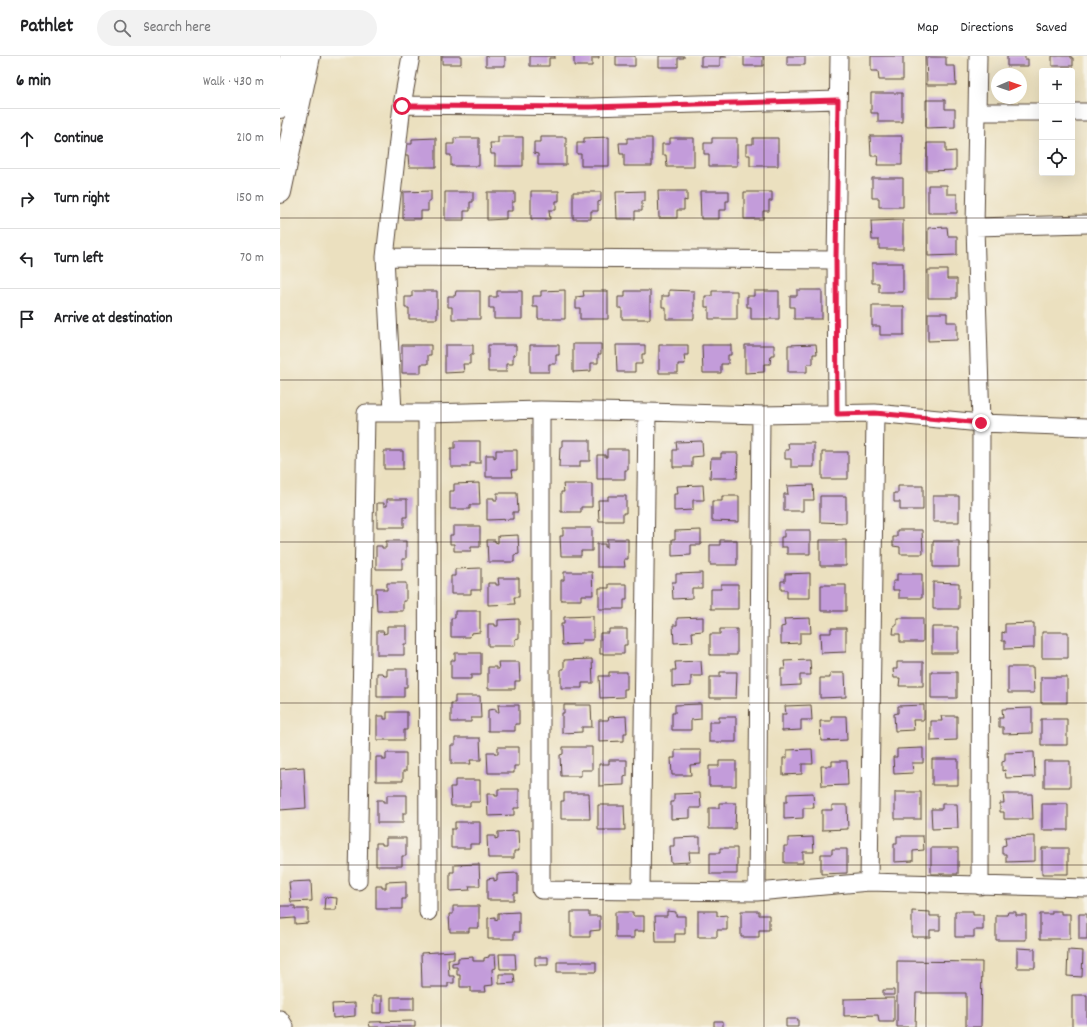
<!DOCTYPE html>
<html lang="en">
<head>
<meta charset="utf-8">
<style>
	:root { --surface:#fff; --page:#f2f2f2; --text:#202124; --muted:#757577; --line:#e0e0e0 }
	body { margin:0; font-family:Dekko,sans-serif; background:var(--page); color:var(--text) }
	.controls { position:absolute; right:12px; top:12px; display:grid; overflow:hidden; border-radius:4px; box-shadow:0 4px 16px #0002 }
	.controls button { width:36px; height:36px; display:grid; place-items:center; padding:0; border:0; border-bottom:1px solid var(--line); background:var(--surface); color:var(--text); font:20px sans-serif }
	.compass { position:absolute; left:711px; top:12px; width:36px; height:36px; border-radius:50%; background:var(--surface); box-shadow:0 4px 16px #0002; rotate:88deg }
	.stop { position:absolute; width:12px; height:12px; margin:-9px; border:3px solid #e11d48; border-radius:50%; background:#fff }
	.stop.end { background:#e11d48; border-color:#fff; box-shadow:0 1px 4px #0008 }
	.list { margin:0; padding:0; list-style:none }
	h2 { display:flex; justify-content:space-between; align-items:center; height:52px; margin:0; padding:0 16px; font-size:17px }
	h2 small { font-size:13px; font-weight:400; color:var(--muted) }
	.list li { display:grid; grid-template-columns:26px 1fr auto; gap:12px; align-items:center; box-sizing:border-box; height:60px; padding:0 16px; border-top:1px solid var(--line) }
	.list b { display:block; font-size:15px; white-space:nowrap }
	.list em { font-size:13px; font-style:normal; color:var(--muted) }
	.icon { flex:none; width:22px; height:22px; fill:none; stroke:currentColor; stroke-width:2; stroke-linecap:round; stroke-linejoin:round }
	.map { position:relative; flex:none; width:807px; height:971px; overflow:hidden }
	header { display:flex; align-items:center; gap:24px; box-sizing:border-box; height:56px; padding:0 20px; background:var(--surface); border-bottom:1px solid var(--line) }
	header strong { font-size:19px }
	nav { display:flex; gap:22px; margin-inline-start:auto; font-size:14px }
	.search { width:280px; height:36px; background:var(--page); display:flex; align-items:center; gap:10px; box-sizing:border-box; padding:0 14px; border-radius:22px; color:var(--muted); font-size:15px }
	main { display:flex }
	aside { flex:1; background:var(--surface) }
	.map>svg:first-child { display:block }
	.building { fill:#c39cda }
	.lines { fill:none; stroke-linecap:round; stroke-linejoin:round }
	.street-casing { stroke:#554536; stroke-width:19 }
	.secondary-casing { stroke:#554536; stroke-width:24 }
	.street { stroke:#fff; stroke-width:17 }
	.secondary { stroke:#fff; stroke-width:22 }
	.route { stroke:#e11d48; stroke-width:5 }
	.grid { fill:none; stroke:#3b2a1e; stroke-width:1; stroke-opacity:0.55 }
</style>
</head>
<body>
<header>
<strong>Pathlet</strong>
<div class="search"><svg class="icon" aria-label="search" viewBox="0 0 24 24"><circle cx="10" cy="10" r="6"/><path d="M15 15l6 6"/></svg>Search here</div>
<nav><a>Map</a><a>Directions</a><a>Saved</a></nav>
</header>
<main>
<aside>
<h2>6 min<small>Walk · 430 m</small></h2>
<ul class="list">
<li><svg class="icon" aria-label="ahead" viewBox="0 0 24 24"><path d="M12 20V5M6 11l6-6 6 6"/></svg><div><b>Continue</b></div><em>210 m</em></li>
<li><svg class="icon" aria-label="right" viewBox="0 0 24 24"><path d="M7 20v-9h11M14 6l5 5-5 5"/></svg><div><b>Turn right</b></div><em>150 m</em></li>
<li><svg class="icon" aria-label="left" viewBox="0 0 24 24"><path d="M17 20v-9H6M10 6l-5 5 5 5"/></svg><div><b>Turn left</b></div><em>70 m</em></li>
<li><svg class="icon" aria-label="arrive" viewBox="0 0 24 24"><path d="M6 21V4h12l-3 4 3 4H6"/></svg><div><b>Arrive at destination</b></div></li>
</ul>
</aside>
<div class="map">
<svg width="807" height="971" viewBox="0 0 807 971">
	<rect width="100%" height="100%" fill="#f7f3e8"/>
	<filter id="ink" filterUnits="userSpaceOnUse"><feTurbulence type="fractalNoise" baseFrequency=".025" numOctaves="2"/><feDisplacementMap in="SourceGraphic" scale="8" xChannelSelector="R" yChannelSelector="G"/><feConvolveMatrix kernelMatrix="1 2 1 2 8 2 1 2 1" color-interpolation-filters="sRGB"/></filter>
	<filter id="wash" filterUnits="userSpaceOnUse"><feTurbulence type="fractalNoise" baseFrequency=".012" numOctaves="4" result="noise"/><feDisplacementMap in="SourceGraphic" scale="16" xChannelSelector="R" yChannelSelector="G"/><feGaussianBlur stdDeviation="0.9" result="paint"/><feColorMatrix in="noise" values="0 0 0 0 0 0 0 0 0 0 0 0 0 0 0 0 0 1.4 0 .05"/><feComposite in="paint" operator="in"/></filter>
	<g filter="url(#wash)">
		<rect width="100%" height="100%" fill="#ebe0bf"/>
		<g id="blocks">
			<path class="building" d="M162,0H181V8H162Z
				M206,0H225V10H206Z
				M250,0H275V2H269V10H250Z
				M294,0H319V2H312V10H294Z
				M336,0H355V10H336Z
				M379,0H404V2H398V11H379Z
				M421,0H447V1H440V10H421Z
				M464,0H483V10H464Z
				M507,0H525V9H507Z
				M591,0H623V24H599L598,15H591Z
				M727,0H745V3H748V10H727Z
				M772,0H791V2H793V10H772Z
				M646,1H666V10H675L676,29H647Z
				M591,37H622V66H598V57H591Z
				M646,44H665V53H675V71L646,72Z
				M590,80H622V109H597L598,100H591Z
				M218,81H243V110H215V98H211L210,87H218Z
				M261,81H286V109H258V98L254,97V86H261Z
				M329,81V110H301V98H297V87H304V82Z
				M156,82V111H129L128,99H124V88H132V83Z
				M174,82H199V110H171V99H167V88H174Z
				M347,82H372V110H344V98H340L339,87H347Z
				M390,82H414V111H387L386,99H382V88H390Z
				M432,82H457V110H429V98H424V87H432Z
				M473,82H498V110H470V99H466V88H473Z
				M647,87H666V96L676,95V114L647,115Z
				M592,122H623V151H599V142H592Z
				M648,129H667V138H677V157H648Z
				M151,135V145H148V155H141V163H123V136Z
				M251,135H279V145H276V154H269L270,163H251Z
				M365,135V145H362V155H355V163H337L336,136Z
				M378,135H407V145L404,144V154H397V162H379Z
				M420,135H449V145H446V154H439V163H421Z
				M165,136H193V146H190V155H184V164H165Z
				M207,136H235V146H232V155H226V163L207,164Z
				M293,136H321V145L318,146V155H311V163H293Z
				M464,136H492V145H489V155H483V163H464Z
				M623,164V193H599V184H592L591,165Z
				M667,171L668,180H677V199L648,200V172Z
				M592,207H623V236H599V227H592Z
				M648,214H667V223H677V242H648Z
				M285,234V263H258V251H253V240H261V235Z
				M389,234L414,235V263H386V251H382V240H389Z
				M517,234H542V263H514V251H510V240H517Z
				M132,235H157V263H129V252H125V241H132Z
				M176,235H200V263H172V251H168V240H175Z
				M217,235H242V263H214V252H209V241H217Z
				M303,235H328V263H300V252H296V241L304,240Z
				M345,235H370V263H342V252H338V241H345Z
				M432,235H457V263H429V251H425V240H432Z
				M474,235H499V263H471V251H467V240H474Z
				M592,250H624V279H600V270H592Z
				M648,257H667V266H677V284L648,285Z
				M293,288H321V298H318V307H311V315L293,316Z
				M536,288L537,298H533V308H527V316H508V289Z
				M122,289H151V299H148V308H141V317H122Z
				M165,289H193V299H190V308H183L184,316L165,317Z
				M208,289H236V298L233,299V308H226V316H208Z
				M250,289H279V299H276V308H269V316H250Z
				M336,289H365V298H362V308H355V316H337Z
				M379,289H408V299H404L405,308H398V317H379Z
				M422,289H451V299H448V308H441V317H423Z
				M465,289H494V299H491L490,308H484V316L465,317Z
				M282,384H310V405H300V411H279L280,391H282Z
				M175,385H200V407H190V411H171V392H175Z
				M422,385L423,400L412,401V411H393V394H397L396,386Z
				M508,387H534V411H511V403H505V394H509Z
				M327,393H348V414H345V423H317V399H325V401H327Z
				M216,394H237V414H232L233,421H206V399H214V402L216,401Z
				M104,395H123V413H104Z
				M542,396H568V423H542Z
				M441,397H458L457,422H430L431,402H441Z
				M199,427L200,449H190V453H170V435H174V428Z
				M283,428H312V451H301V456H281V436H284Z
				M423,429L424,444H413V454L394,455V438H398L397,430Z
				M533,429L534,444H523V455H504V438H508L507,430Z
				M618,430H643V454H620V446H614V437H618Z
				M217,437H237L238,456H233V463L207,464V442H214V444H217Z
				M328,440H346V457H343V465H319L318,444H328Z
				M442,440H459V466L432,465V445H442Z
				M540,440H566V467L540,466Z
				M653,440H679V466H653Z
				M107,443H127V461H124V471H97V447H104V450H107Z
				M173,470H200V491H191V495H174V488H170V479H173Z
				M283,472H312V495H301V500H281L280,480H283Z
				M421,474V489H411V499L392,500V483H395V475Z
				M504,474H530V498H507V491H501V481H504Z
				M617,474H642L643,498H620V491L613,490V481H617Z
				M238,479L239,498L234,499V506H208L207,484H215V486L218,487V480Z
				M327,483H348V503H344L345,511H317V488H325V491H327Z
				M440,484H457V509H430V489H440Z
				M540,484H566V510H540Z
				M106,485H126V503H122V513H96V490H102V492H106Z
				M653,485H679V511H653Z
				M201,512V534H191V538H171V520H175V513Z
				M284,516H312L313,539H301V544H281V524H284Z
				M422,517V532H412V542L393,543L392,526H396V518Z
				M530,517V542H507V534H501V525H505V518Z
				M617,518H642V542H619V534H613V525H617Z
				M218,522H239V541H234L235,548L208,549V527H216V529H219Z
				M653,526L679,527V553H653Z
				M107,527H126V545H123V555H97L96,532H103V534H107Z
				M329,528H347V544H344V553H319V532H329Z
				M441,528H458V553H431V533H441Z
				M541,529H566V555H541Z
				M175,555H200V576L191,577L190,581H171V562H175Z
				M313,560V584H302V588L282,589L281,568H284V561Z
				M423,561V575L412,576L413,586L394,587L393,569H397V562Z
				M530,562L531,577H520V587L501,588V571L505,570L504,563Z
				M617,562H643V586H620V578H613L614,569H617Z
				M239,563V582L235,583V590H208V568H215V570H218V564Z
				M754,567V592L725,593V585H722V576L725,577V568Z
				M107,570H127V588H124V599H97V575H104L103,578L107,577Z
				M652,571H678V597H652Z
				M551,572H566V596L541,597L540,577H551Z
				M329,573H347V589H344V598H320V577H329Z
				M440,573H457V599H430V578H440Z
				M762,576H788V602H762Z
				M175,597H201V619H191V623H171V604H175Z
				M312,603L313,627H302V632H281V613H284V604Z
				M530,604L531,619H520V629L501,630V613H505L504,605Z
				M421,605L422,620H411V630L392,631V614H396L395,606Z
				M218,606H239L240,625H235V633H208V611H216V613H219Z
				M617,606H643V630H619L620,622H614L613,613H617Z
				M728,611H753L754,637H728Z
				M107,613H127V631H124V641H97V617H103L104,620H107Z
				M329,616H347V633H344V641L320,642L319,620H329Z
				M440,616H457L456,642H430V621H440Z
				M651,616H677V642H651Z
				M550,617H565L566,641L540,642V622H550Z
				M761,621H787V647H761Z
				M175,640H200L201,662H191V666H171V647H175Z
				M421,648V663L411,664V674H392V657H395V649Z
				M218,649H239V668H235V675H208V654L216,653V656H219Z
				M284,649H311L312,671H302V676L282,677V657H284Z
				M531,649L532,664H521V674L502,675V658H506L505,650Z
				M644,649V664H633L634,674L615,675L614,658L618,657V650Z
				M752,652V677L723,678V671H719V662H723L722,653Z
				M107,656H127V674H124V684H97V660H104V663H107Z
				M346,660L347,677H344V685L319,686V664H328L329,661Z
				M551,660H566L567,684L541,685L540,665H551Z
				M661,660H677V684L651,685V665H662Z
				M439,661H456V686H429V666H439Z
				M761,663H787V689H761Z
				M175,682H200L201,704H190L191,708H171V689H175Z
				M218,691H239V710H234V717H208L207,696H215V698H218Z
				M283,691H312V714H301V720H281L280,699L283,698Z
				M643,692V707H632L633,717L614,718L613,701H617V693Z
				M532,693L533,708H522V718L503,719V702H507V694Z
				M395,694H421V708L410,709L411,719H392L391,702H395Z
				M754,696L755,721L726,722L725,714L722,715V706L725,705V697Z
				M106,697H126V715H123V725H96V701H103V704H106Z
				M652,703H678V729H652Z
				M329,704H347V720L344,721V729L319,730V708H329Z
				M439,705H456V730H429V710H439Z
				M552,705H567L568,729L542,730L541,710H552Z
				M764,705H790V731H764Z
				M24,711L26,752L0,754V713Z
				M175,724H200V746H190V750H171L170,731H175Z
				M218,733H239V752H234V759L208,760L207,738H215V740H218Z
				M615,736H641V763H615Z
				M284,737H309L310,763H281V745H284Z
				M420,737L421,752H410V762L391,763V746H394V738Z
				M533,737L534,752H523V762L504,763V746H507V738Z
				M723,738H752L753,763H724V756H720V747H724Z
				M107,739H127V757H123V767H97V744H103V746H107Z
				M439,747H456L455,773H429V752H439Z
				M662,748H677L678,772L652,773L651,753H662Z
				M762,748H788V774H762Z
				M318,749H344L345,774H318Z
				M552,749H567L568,773L542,774V754H552Z
				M175,766H200V788H190V792H171V773H175Z
				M238,775L239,795H234V802H208L207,780H215V783L218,782V776Z
				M617,780H643L644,794L633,795V805L614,806V788H617Z
				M755,780V805L726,806V798H722V790L726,789L725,781Z
				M420,781V796H409L410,806L391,807L390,790H394V782Z
				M533,781L534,796H523V807H504V790H508V782Z
				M106,782H126V800H122V810H96V787H102V789H106Z
				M440,792H457V818H430V797H440Z
				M651,792H678V818H651Z
				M762,792H788V818H762Z
				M552,793H567V817L541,818V798H552Z
				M199,808L200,830H189L190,834L170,835V816H174V809Z
				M238,817V837H234V844H207V823L214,822V825L217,824V818Z
				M31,825L32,845L11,846L9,826Z
				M126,825V843H122V853H96V830H102V832H106V826Z
				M45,841L57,842L56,854H44Z
				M0,850H15V853H28V867L15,868V862L0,863Z
				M173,850H199V872H189V876H170L169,858H173Z
				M387,855L396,856V860H405V878H395V886H376L375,860H387Z
				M418,855H437V860L447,859V874H437V881H418Z
				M461,855H479V859H489V874H479V881H461Z
				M632,855L650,856V860H660V874H650V881H632Z
				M675,855H693V859H703V874H694V881H675Z
				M772,855H781V858H790V883H760V858H772Z
				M239,856V876H234V883H208V862L215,861V864L218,863V857Z
				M291,856H309V860H320V874L310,875V881H291Z
				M335,856H353V860H364V875H354V882H335Z
				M728,856H736V859H746V884H716V859H727Z
				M799,858H807V883H799Z
				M737,892L755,893V912H737Z
				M788,894L803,895L802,921L787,920Z
				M174,895V903H168L169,920H174V927H168V931H142L141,897Z
				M219,898H235L236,913H220Z
				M209,899H215L216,912L212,913L213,929L205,930L206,936H191V931H180V919H177V911H172V907L178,906V902L193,901V905H204V902L209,901Z
				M255,901H268V909H255Z
				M617,905L702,906L701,971H686V937H636L635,971H617Z
				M277,906H316V916H277Z
				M219,918H234L235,927L219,928Z
				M603,934H614V939H603Z
				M792,939H807V971H792Z
				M93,940H102V957H93Z
				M111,941H134V954H111Z
				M614,942V966H599L598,959L564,960V943Z
				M75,947V960L53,962L52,948Z
				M506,963H518V971H506Z
				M135,965V971H90L89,966Z
				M434,965H443V971H434Z"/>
		</g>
	</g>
	<g filter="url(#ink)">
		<use href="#blocks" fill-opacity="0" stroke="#554536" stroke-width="1"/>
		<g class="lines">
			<g class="street-casing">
				<path id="street" d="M698,0L695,171L701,367L700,830
					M122,49L310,51L558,44
					M697,56H762
					M792,56H807
					M695,171L807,168
					M105,201L556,204
					M261,354V834L477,836L589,826L807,832
					M113,356L105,201L122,49L131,0
					M147,357L148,856
					M557,358L556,204L559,0
					M78,825L86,357H147L261,354L367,356L481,359L595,357L701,367L807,371
					M589,826L595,357
					M361,834L367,356
					M477,836L481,359
					M0,963L5,971"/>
			</g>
			<g class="secondary-casing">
				<path id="secondary" d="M0,51L11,0
					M0,136L29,0"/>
			</g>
			<use href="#street" class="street"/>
			<use href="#secondary" class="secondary"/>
		</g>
	</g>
	<g class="lines" filter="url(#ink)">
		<path class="route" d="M122,50L310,51L558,44L556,204L557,358L595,357L701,367"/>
	</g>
	<path class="grid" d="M161,0V971M323,0V971M484,0V971M646,0V971M0,162H807M0,324H807M0,486H807M0,647H807M0,809H807"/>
</svg>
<div class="controls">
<button>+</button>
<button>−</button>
<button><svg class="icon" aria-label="locate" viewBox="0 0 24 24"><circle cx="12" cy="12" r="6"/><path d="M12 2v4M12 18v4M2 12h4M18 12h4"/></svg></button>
</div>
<svg class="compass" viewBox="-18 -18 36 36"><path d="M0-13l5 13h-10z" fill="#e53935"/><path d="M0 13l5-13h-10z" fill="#757577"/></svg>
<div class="stop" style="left:122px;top:50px"></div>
<div class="stop end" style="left:701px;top:367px"></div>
</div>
</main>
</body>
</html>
